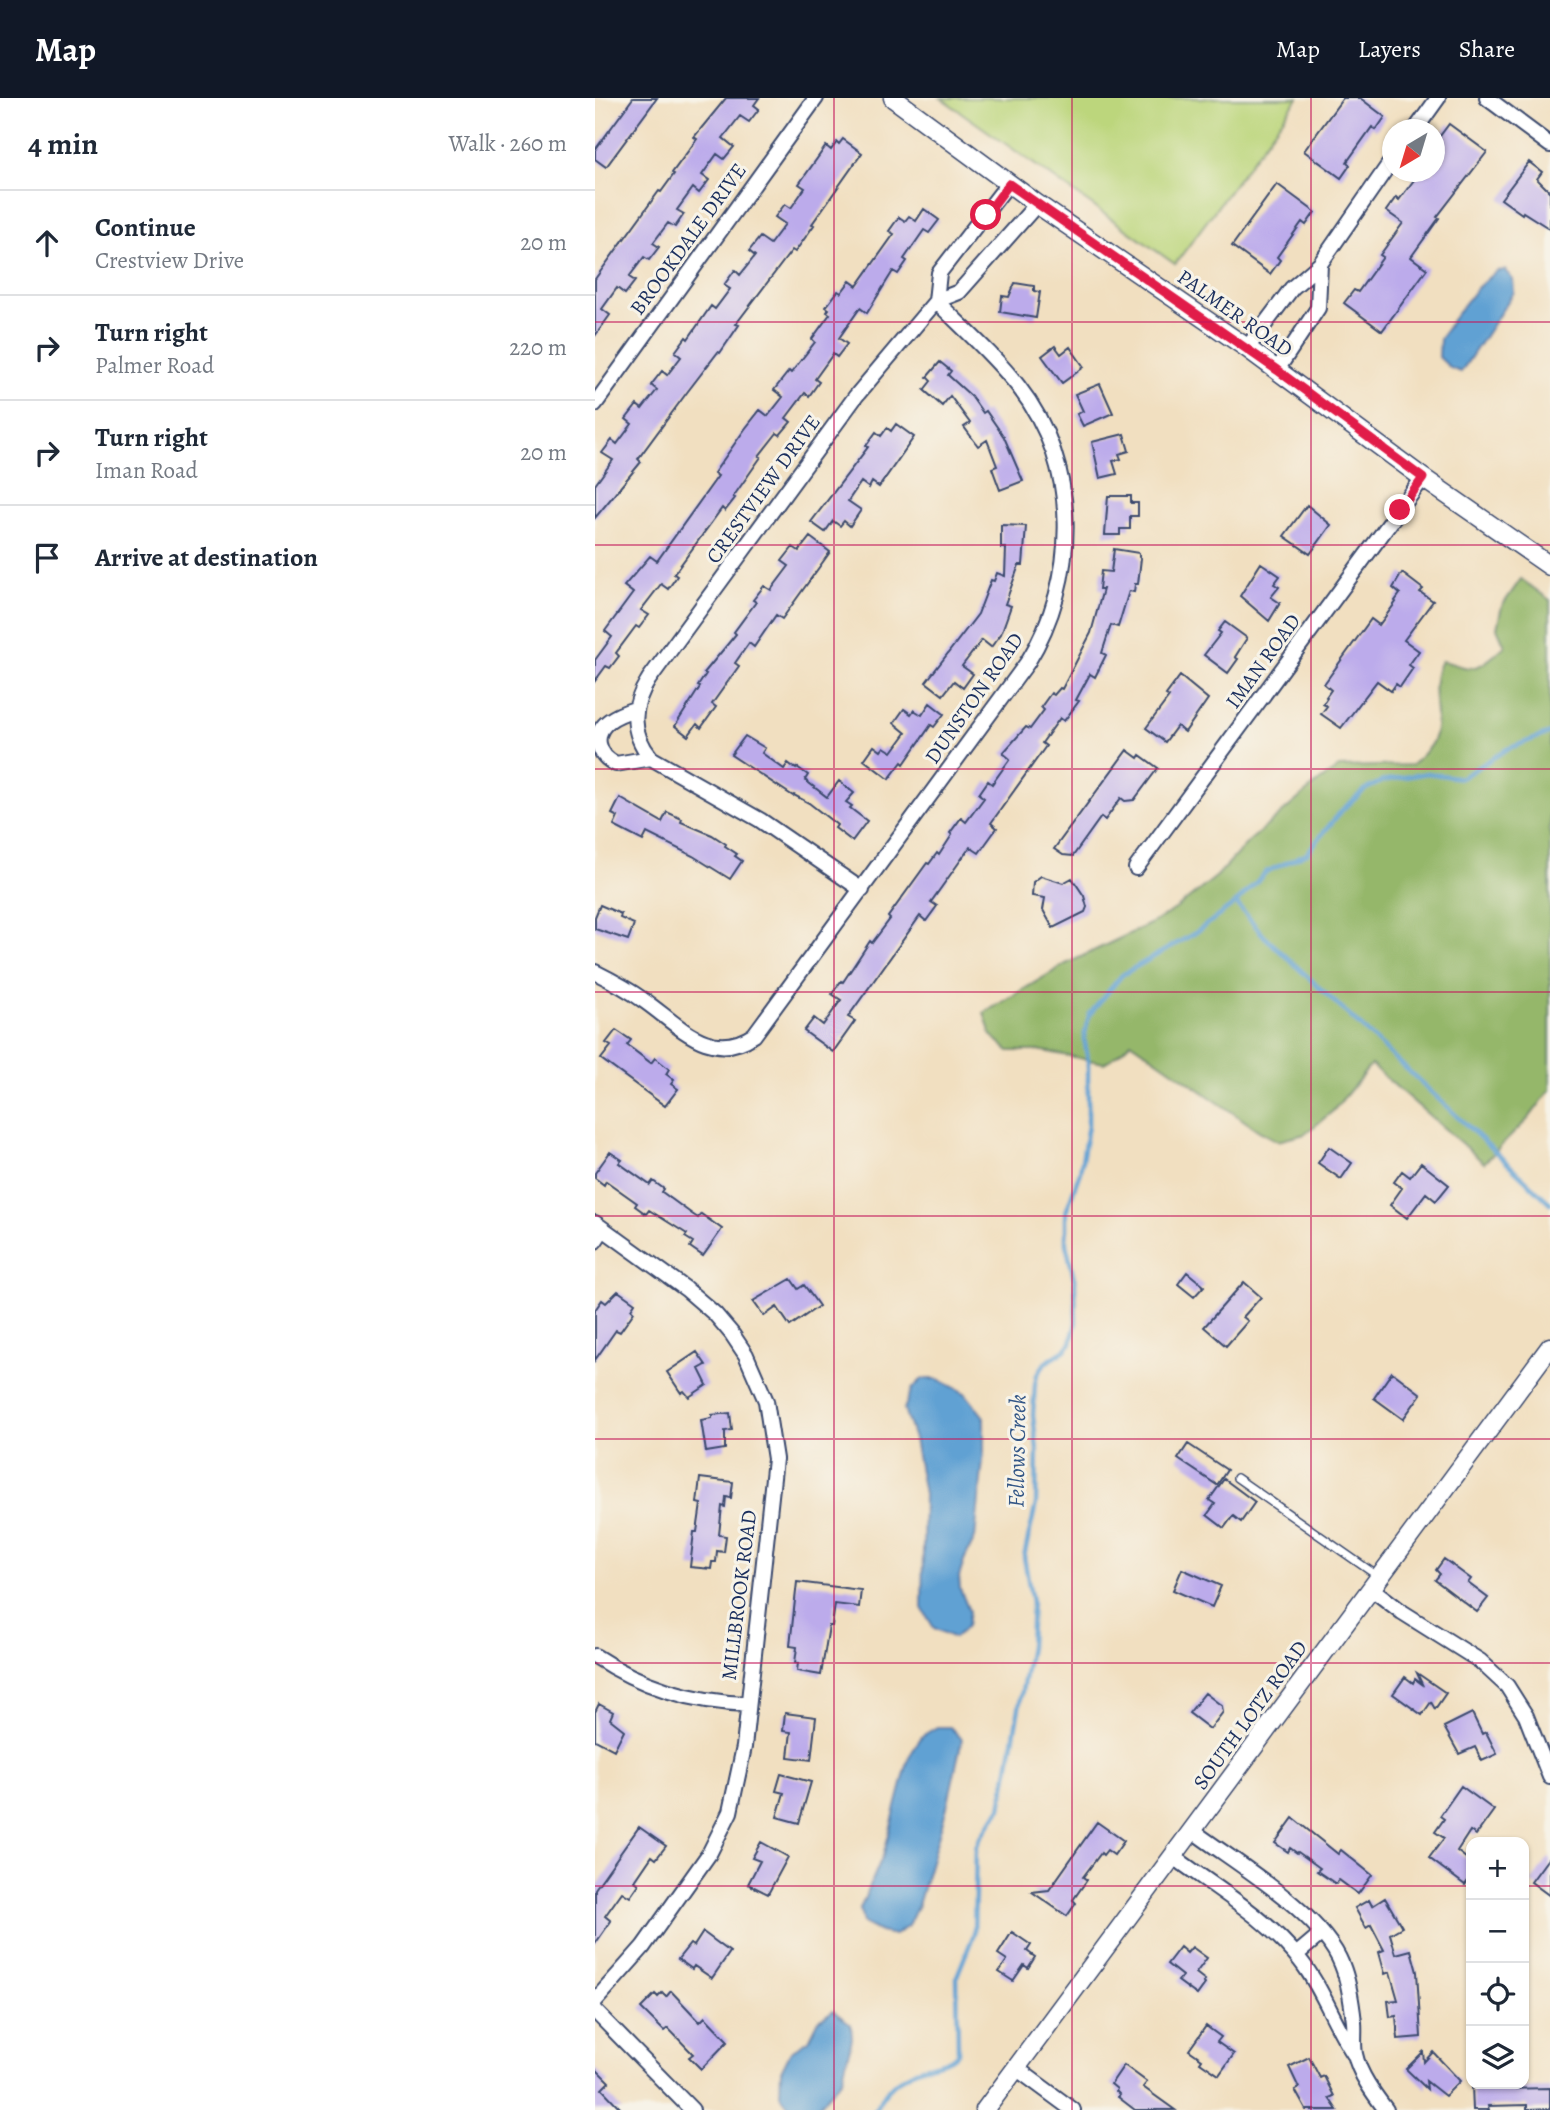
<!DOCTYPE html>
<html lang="en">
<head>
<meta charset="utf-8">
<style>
	:root { --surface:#fff; --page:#f6f6f7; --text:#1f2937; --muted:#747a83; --line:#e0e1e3; --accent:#111827 }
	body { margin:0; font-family:Alegreya,serif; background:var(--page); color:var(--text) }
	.controls { position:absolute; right:21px; bottom:21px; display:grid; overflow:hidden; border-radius:14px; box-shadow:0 2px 5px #0004 }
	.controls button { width:63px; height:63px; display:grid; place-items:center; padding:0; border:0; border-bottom:2px solid var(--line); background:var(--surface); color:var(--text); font:35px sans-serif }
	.compass { position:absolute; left:787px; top:21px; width:63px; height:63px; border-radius:50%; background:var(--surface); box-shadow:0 2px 5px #0004; rotate:218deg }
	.stop { position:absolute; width:21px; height:21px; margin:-16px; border:5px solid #e11d48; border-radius:50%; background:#fff }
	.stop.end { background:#e11d48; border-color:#fff; box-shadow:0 2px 7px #0008 }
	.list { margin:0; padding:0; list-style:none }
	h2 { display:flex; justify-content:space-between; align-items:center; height:91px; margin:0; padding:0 28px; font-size:30px }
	h2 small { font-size:23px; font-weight:400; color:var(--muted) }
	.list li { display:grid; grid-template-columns:46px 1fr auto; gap:21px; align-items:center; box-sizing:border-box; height:105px; padding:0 28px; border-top:2px solid var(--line) }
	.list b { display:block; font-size:26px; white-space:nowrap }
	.list p { margin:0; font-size:23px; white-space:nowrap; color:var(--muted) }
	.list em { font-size:23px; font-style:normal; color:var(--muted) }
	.icon { flex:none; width:38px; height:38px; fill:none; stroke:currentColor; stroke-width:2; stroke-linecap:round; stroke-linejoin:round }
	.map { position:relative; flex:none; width:955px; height:2012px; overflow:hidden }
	header { display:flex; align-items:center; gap:42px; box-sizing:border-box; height:98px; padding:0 35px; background:var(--accent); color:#fff }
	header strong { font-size:33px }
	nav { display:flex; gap:38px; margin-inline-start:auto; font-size:24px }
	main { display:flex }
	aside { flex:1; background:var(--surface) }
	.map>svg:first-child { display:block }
	.green { fill:#bcd67b; stroke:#6c826c; stroke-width:2 }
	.forest { fill:#95b76b; stroke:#587364; stroke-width:2 }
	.water { fill:#61a1d3; stroke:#3e6898; stroke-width:2 }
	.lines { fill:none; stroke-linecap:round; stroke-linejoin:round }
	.stream { stroke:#61a1d3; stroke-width:4.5 }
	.building { fill:#bcabeb }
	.service-casing { stroke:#3b496d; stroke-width:10 }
	.minor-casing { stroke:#3b496d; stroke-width:18 }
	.tertiary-casing { stroke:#3b496d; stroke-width:21 }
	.service { stroke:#fff; stroke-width:7 }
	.minor { stroke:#fff; stroke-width:14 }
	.tertiary { stroke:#fff; stroke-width:18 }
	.route { stroke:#e11d48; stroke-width:9 }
	.grid { fill:none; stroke:#c2185b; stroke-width:2; stroke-opacity:0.55 }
	.labels { text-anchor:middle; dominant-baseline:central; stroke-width:6; stroke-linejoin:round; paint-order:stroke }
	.street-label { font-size:21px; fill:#1b2f5e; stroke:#f7f3e8 }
	.water-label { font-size:23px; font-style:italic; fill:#345787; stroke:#f7f3e8 }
</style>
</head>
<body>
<header>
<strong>Map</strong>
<nav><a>Map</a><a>Layers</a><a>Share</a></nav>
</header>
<main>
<aside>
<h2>4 min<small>Walk · 260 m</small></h2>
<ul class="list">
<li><svg class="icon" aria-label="ahead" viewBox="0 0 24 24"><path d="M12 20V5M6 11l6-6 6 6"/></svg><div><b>Continue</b><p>Crestview Drive</p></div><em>20 m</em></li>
<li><svg class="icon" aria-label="right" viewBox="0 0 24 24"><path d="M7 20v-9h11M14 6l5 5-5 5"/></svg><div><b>Turn right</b><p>Palmer Road</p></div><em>220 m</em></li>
<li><svg class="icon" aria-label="right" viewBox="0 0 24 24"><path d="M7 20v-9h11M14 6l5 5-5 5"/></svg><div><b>Turn right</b><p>Iman Road</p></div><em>20 m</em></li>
<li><svg class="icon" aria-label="arrive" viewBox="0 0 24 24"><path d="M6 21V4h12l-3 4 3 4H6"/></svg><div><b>Arrive at destination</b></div></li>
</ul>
</aside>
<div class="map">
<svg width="955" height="2012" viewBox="0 0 955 2012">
	<rect width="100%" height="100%" fill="#f7f3e8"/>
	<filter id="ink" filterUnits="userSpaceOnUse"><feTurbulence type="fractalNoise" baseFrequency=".0143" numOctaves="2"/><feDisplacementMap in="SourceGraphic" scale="14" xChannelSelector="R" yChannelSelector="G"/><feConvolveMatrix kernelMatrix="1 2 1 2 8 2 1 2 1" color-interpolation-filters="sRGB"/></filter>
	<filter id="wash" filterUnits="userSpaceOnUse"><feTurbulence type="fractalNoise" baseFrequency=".00686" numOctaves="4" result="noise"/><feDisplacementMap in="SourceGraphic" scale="28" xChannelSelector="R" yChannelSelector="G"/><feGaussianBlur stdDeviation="1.57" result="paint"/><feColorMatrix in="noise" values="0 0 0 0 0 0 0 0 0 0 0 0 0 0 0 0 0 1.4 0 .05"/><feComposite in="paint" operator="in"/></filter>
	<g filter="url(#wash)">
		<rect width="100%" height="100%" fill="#f1dfc0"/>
		<path class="green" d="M346,0H703L580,166Z"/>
		<path class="forest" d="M926,481L955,502V992L934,1020L889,1065L776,967L738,1013L710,1036L683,1043L664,1033L536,944L521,958L509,965L448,953H414L396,937L389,915L471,866L557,825L582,810L622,778L653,744L722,685L744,669L817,667C823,660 832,653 836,646C850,624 830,591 846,563C854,564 860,567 869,569C885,573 898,558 910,548L902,530L907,508Z"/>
		<path class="water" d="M910,172L918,182L919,194L866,274L855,270L844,259L845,241L857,222L882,190L901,173Z
			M327,1281H343L370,1295L389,1319V1353L380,1440L370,1460L364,1479L365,1491L374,1513L372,1528L359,1540L339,1530L327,1510L329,1396L319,1341L309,1311L317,1291Z
			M342,1629H355L367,1641L352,1709L323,1807L313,1828L300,1837L285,1834L268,1825L265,1811L289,1755L314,1659L327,1638Z
			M238,1913L256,1926L257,1941L247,1981L223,2009L196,2011L185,1996L186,1973L196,1953L214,1942L224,1922Z"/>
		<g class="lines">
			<path class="stream" d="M641,805L669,838L955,1105
				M280,2012C289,1991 307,1977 329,1969C340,1965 356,1965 363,1954L362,1878L379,1836L381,1750L385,1740L406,1710L435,1549L437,1504L429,1459L441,1406L442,1351L438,1317L440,1286L442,1277L450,1265L470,1252L476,1245L481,1224L480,1184L471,1146V1114L485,1074L493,1027V962L489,940L494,917L527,877L600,835L641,805L671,774L712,755L747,712L771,691L788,683L832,675L866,680L912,651L955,635"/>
		</g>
		<g id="blocks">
			<path class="building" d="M38,0H62L11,69L0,61V52Z
				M131,0H164L159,7L164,11L154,24L145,18L128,40L139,49L129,61L122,56L107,77L114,82L104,95L98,90L82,112L89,116L80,129L73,125L58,145L64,149L54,162L49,159L34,179L40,183L30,196L22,190L7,211L15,217L0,238V181L64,93L66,94L79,76L77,75L102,41L99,39Z
				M748,0H765L790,19L781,32L777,29L752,64L755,67L746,80L709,53Z
				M854,26L892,54L842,119L844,120L816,159L832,171L787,233L749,205L759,192L763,194L788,159L785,157L808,125L791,113L801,99L804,102L825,74H839V46Z
				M248,41L267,55L217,126L219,127L200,154L197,152L141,226L144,227L125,255L123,254L93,293L43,361L46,364L0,420V387L18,362L7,355L17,342L22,346L37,326L31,321L42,307L47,311L62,292L56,287L67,273L72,277L86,259L80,254L91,239L93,241L116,208L120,211L135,191L129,187L140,172L145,177L160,158L154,153L165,139L175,146L190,126L180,119L190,106L196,110L210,90L204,86L231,48L236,52L242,44L244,46Z
				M934,64L947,74L942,81L955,94V131L928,114L927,116L906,101Z
				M682,86L720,114L711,127L707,124L682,159L685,162L675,176L637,148Z
				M329,111L344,122L334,135L329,132L309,161L312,163L303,176L298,173L272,215L265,210L244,240L252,246L242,259L238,256L220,281L224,284L214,298L210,295L191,320L196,324L185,337L182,335L164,358L166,359L138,399L140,400L130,413L127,410L79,476L82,478L73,491L66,486L46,512L54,517L44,530L41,528L21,555L24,558L15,570L11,568L0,583V562L17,539L10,533L38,495L29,488L55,458L62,463L123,378L119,375L150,331L165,312L173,318L188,299L179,292L194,273L196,275L220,244L217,241L235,216L232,214L234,211L231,209L243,193L246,195L255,183L262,188L299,136L294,133L304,119L310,123L314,118L321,123Z
				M420,185L439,188V193L445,194L441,220L405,214L407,198L414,199Z
				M460,248L466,256L475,249L489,269L467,285L447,258Z
				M345,264L356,273L353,277L376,298L388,315L391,313L409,339L428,383L405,392L397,370L402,368L392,342L383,348L369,329L375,325L355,298L347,308L329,292L336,283L332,279Z
				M505,286L518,315L488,328L482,316L488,313L480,296Z
				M301,326L319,339L284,389L277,384L274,390L266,384L253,403L266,412L255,428L249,423L245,428L238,423L230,434L216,424L273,349L271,348L281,334L286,338L292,330L296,333Z
				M529,336L534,353L524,356L526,361L518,363L522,376L505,380L497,344Z
				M513,398H536V405H543V418H535V431H525V437H510Z
				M712,407L736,427L715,456L689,438Z
				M406,427L431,428L428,467H424L410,506L416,508L406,536L396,549L387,542L367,568L378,576L368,590L359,583L348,597L331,584L383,516L396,482L399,483L402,475L410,478L411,450H406Z
				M215,439L235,454L187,521L181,517L159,549L154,545L140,565L144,568L117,606L121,609L106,630L102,626L93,638L80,628L105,589L103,588L111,576L109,575L141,536L139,534L161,504L158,502L169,488L176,492L194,468L187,463L198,449L204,453Z
				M519,451L544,455V459L546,460L543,486H540L539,494L534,493L523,529L516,527L507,555L511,557L500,579L495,576L481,602L484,603L469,623L465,620L447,645L451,648L396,725L402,730L384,755L375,749L336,804L342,808L331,823L325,818L253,919L260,923L238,954L209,933L219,920L228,927L246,902L237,896L246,883L248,884L275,843L277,845L295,821L293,819L332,765L334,766L342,755L344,757L357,737L355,735L366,720L371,724L389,700L384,696L393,683L397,686L415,661L408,655L431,629L435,631L449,612L446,609L456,595L459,597L465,590L467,591L496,535L508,491H504L506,473L516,474Z
				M666,465L685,478L679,486L684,489L676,499L685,505L674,523L645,498Z
				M807,475L828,491L825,494L838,503L809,542L824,553L814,567L818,570L805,589L801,586L796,593L782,583L746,630L726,616L732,608L728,606L732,600L731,599L736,592L729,586L776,521L784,527L801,504L800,503L805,496L798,490Z
				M630,524L652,540L640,559L643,561L633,575L609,557L626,535L623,533Z
				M585,578L613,601L590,634L582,628L570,644L551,630L574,599L571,597Z
				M335,605L349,616L339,629L336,627L309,666L307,664L294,681L269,662L279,648L286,653L289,649L297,654L311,635L299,625L309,611L316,616L319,612L327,617Z
				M150,638L170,650L167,655L189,671L193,665L201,671L202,669L213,677L210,682L232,699L244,683L259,695L251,704L257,708L255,710L272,723L257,743L240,730L242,727L214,705L199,697L198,698L136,657Z
				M532,652L543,660L545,657L563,670L539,702L530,703L526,700L510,722L506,719L478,758L468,757L459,751Z
				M25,700L67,724L72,714L87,721L86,724L117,737L131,746L130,748L142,756L140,758L147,763L135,781L98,758L52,735L48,743L19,728L23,719L17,716Z
				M446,778L468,785L477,780L489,798L492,809L490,814L458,830L448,812L450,800L437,798L438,784Z
				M5,807L26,816L25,820L39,826L33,842L0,831V819Z
				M21,932L36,942L32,947L56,965L60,960L74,971L71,976L79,982L76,986L83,991L70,1008L6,961L16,948L11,945Z
				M734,1049L757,1065L746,1081L723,1065Z
				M15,1054L27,1062L24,1065L55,1087L58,1083L69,1091L67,1094L97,1116L103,1120L106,1116L127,1131L108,1158L95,1149L98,1144L90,1139L92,1136L54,1112L51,1116L40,1108L42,1105L11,1083L9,1087L0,1080V1075Z
				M826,1065L854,1087L841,1103L831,1095L812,1120L795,1107L807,1090L799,1084L807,1073L815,1079Z
				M592,1174L609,1188L599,1199L583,1186Z
				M196,1181L203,1191L209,1187L224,1208L195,1228L182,1209L169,1218L158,1203Z
				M649,1184L666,1199L648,1219L653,1223L631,1248L609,1229Z
				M23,1193L40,1205L36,1211L39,1214L25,1234L21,1232L0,1262V1212L7,1202L11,1205Z
				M102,1254L111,1267L104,1271L112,1287L94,1299L89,1293L86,1295L72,1274Z
				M797,1274L826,1296L808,1321L779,1300Z
				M135,1315L137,1332L130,1333V1351L111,1354L106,1322L117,1320V1317Z
				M593,1346L632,1372L622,1387L583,1361Z
				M105,1380L138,1384L136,1400L131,1399L130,1409L127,1408L124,1437L131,1438L129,1454L122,1453L121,1464H117L116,1471L95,1469L99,1434H102L106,1406L102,1405Z
				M629,1381L660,1404L646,1424L638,1418L629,1430L612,1417L620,1406L614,1402Z
				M849,1461L876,1481L873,1485L893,1500L882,1514L840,1482L845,1476L841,1472Z
				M587,1471L626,1488L617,1509L578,1492Z
				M202,1484L266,1492L264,1509L240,1506L237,1528H234L226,1577L202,1573L203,1565H200L202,1549L195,1548Z
				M822,1575L851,1595L840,1611L836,1604L827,1617L798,1596L810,1579L818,1585L820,1581L827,1586Z
				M610,1595L627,1608L628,1614L615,1631L594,1615Z
				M4,1606L18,1614L15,1621L29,1632L19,1652L0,1642V1614Z
				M190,1615L221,1619L216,1662L193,1659L196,1634L188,1633Z
				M877,1615L887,1636L891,1634L902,1656L887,1663L880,1649L864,1656L849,1629Z
				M186,1676L216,1684L204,1725L182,1719L189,1695L181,1693Z
				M866,1688L899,1712L881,1737L875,1733L862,1753L876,1764V1778L870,1787L834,1760L849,1740L840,1734L849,1721L845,1718Z
				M698,1720L743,1756L746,1752L777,1777L763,1796L744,1782L741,1786L722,1773L725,1770L703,1754L702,1755L695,1750L693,1754L680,1745Z
				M502,1724L529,1743L519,1757L512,1752L508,1757L506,1755L488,1779L492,1782L478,1802L481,1805L472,1818L437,1794L454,1792Z
				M44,1729L71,1748L61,1761L57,1758L40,1783L44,1786L35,1799L27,1794L10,1818L16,1823L0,1846V1791Z
				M166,1744L193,1759L173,1796L153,1786L165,1763L157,1760Z
				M955,1758V1798L936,1784Z
				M790,1800L807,1829L795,1836L801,1856L816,1852L822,1874L826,1939L803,1941L801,1918L795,1919L793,1903L803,1902L795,1874L790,1876L784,1854L789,1852L776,1827L771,1830L760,1810L774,1802L777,1808Z
				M108,1834L135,1854L117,1880L99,1868L97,1871L83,1861L95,1846L99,1848Z
				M417,1834L436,1847L432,1853L440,1859L433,1870L429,1867L418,1883L404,1874L412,1862L403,1856Z
				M585,1849L592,1855L597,1849L612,1860L601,1875L610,1882L608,1884L610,1886L602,1897L583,1883L587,1878L572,1866Z
				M76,1893L105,1924L110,1919L133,1943L106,1971L94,1959L98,1956L73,1930L69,1933L46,1910L60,1896L63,1899L67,1895L71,1899Z
				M611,1928L626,1939L622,1944L639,1956L624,1977L605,1964L607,1961L594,1952Z
				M828,1954L829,1964L838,1954L865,1983L850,1998L831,1983L832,1991L811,1971Z
				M714,1959L725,1980L729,1978L739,1998L734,2000L742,2012H711L700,1992L704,1990L694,1969Z
				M529,1967L552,1984L548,1989L580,2012H540L523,1999L525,1997L521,1993L522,1991L516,1986Z
				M0,1970L14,1984L7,1991L27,2012H0Z
				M877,1987H911V1991L955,1990V2011L932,2012V2007L893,2008L894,2012H878Z"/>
		</g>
	</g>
	<g filter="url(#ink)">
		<use href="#blocks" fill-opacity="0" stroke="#3b496d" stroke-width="2"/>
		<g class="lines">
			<g class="service-casing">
				<path id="service" d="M642,1380L784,1479"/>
			</g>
			<g class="minor-casing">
				<path id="minor" d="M892,0L955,47
					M820,32L843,0
					M725,166L797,62
					M341,203L344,175L413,86
					M652,250L697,190L725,166L723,210L682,272
					M0,306L221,0
					M40,611C24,616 0,625 4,646C6,656 12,662 21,666L56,660
					M541,770L828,380
					M267,792L165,722L56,660C35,634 36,609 54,581L261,298L341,203L364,194L442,106
					M0,874C16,882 33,891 48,902C82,925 115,967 159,937L432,565C484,481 486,368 423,288C399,257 368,230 341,203
					M0,1125L91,1191L120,1216L137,1236L151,1257L171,1303L180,1361L149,1649L135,1714L114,1756L48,1849L0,1903
					M0,1143L8,1131
					M777,1491L807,1514L885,1563L912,1588L931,1618L955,1679
					M0,1558C47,1589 96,1604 152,1606
					M598,1733C642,1766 727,1815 747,1867C754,1884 757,1906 759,1924C760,1934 758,1946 760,1956C764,1976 779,1996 791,2012
					M579,1759C622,1791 671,1819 705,1862C728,1891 739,1926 759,1956
					M701,1857L727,1835
					M0,1913L97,2012
					M421,1970L478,2012"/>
			</g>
			<g class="tertiary-casing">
				<path id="tertiary" d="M298,0L442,106L652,250L828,380L955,468
					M390,2012L955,1249"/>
			</g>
			<use href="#service" class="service"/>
			<use href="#minor" class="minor"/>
			<use href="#tertiary" class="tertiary"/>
		</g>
	</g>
	<g class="lines" filter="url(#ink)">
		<path class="route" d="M391,117L414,86L682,272L828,380L805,412"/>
	</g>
	<path class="grid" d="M239,0V2012M477,0V2012M716,0V2012M0,224H955M0,447H955M0,671H955M0,894H955M0,1118H955M0,1341H955M0,1565H955M0,1788H876M929,1788H955"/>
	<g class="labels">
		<g class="street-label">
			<text transform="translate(93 141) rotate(-54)">BROOKDALE DRIVE</text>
			<text transform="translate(640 215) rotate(35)">PALMER ROAD</text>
			<text transform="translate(168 391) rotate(-54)">CRESTVIEW DRIVE</text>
			<text transform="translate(668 563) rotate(-54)">IMAN ROAD</text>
			<text transform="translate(379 600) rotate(-55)">DUNSTON ROAD</text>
			<text transform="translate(144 1497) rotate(-83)">MILLBROOK ROAD</text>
			<text transform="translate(655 1617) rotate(-54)">SOUTH LOTZ ROAD</text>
		</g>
		<g class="water-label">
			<text transform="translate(422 1353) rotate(-89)">Fellows Creek</text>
		</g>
	</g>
</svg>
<div class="controls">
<button>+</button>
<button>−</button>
<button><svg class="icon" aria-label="locate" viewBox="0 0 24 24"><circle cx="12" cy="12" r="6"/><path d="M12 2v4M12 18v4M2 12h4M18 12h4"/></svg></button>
<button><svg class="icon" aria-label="layers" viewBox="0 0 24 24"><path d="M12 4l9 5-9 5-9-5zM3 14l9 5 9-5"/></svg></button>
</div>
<svg class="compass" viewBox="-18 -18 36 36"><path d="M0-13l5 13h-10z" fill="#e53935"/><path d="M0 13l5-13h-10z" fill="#747a83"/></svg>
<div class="stop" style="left:391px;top:117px"></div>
<div class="stop end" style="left:805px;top:412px"></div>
</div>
</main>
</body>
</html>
